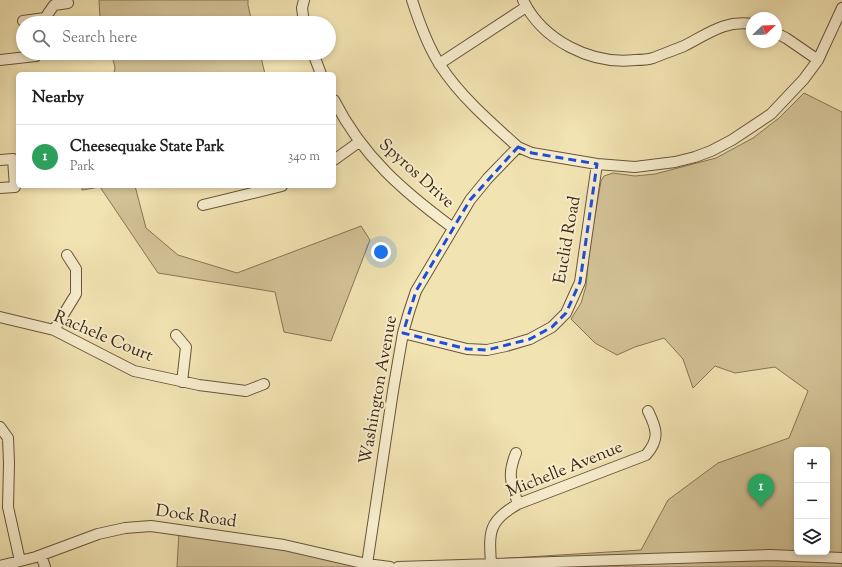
<!DOCTYPE html>
<html lang="en">
<head>
<meta charset="utf-8">
<style>
	:root { --surface:#fff; --page:#f2f2f2; --text:#202124; --muted:#757577; --line:#e0e0e0; --accent:#8f2418 }
	body { margin:0; font-family:"Sorts Mill Goudy",serif; background:var(--page); color:var(--text) }
	.controls { position:absolute; right:12px; bottom:12px; display:grid; overflow:hidden; border-radius:6px; box-shadow:0 2px 6px #0003 }
	.controls button { width:36px; height:36px; display:grid; place-items:center; padding:0; border:0; border-bottom:1px solid var(--line); background:var(--surface); color:var(--text); font:20px sans-serif }
	.compass { position:absolute; left:746px; top:12px; width:36px; height:36px; border-radius:50%; background:var(--surface); box-shadow:0 2px 6px #0003; rotate:67deg }
	.you { position:absolute; left:381px; top:252px; width:14px; height:14px; margin:-10px; border:3px solid #fff; border-radius:50%; background:#1a73e8; box-shadow:0 0 0 6px #1a73e833 }
	.badge { display:grid; place-items:center; width:26px; height:26px; border-radius:50%; background:var(--accent); color:#fff; font-size:13px; font-weight:700 }
	.pin { position:absolute; translate:-50% -33px; filter:drop-shadow(0 1px 2px #0008) }
	.pin::after { content:''; position:absolute; top:21px; width:14px; height:12px; background:inherit; clip-path:polygon(0 0,100% 0,50% 100%) }
	.list { margin:0; padding:0; list-style:none }
	h2 { display:flex; justify-content:space-between; align-items:center; height:52px; margin:0; padding:0 16px; font-size:17px }
	h2 small { font-size:13px; font-weight:400; color:var(--muted) }
	.list li { display:grid; grid-template-columns:26px 1fr auto; gap:12px; align-items:center; box-sizing:border-box; height:64px; padding:0 16px; border-top:1px solid var(--line) }
	.list b { display:block; font-size:15px; white-space:nowrap }
	.list p { margin:0; font-size:13px; white-space:nowrap; color:var(--muted) }
	.list em { font-size:13px; font-style:normal; color:var(--muted) }
	.icon { flex:none; width:22px; height:22px; fill:none; stroke:currentColor; stroke-width:2; stroke-linecap:round; stroke-linejoin:round }
	.map { position:relative; flex:none; width:842px; height:567px; overflow:hidden }
	.search { position:absolute; background:var(--surface); box-shadow:0 2px 6px #0003; left:16px; top:16px; width:320px; height:44px; display:flex; align-items:center; gap:10px; box-sizing:border-box; padding:0 14px; border-radius:22px; color:var(--muted); font-size:15px }
	.panel { position:absolute; background:var(--surface); box-shadow:0 2px 6px #0003; left:16px; top:72px; width:320px; height:116px; border-radius:6px }
	.map>svg:first-child { display:block }
	.green { fill:#d3c397; stroke:#867555; fill-rule:evenodd }
	.lines { fill:none; stroke-linecap:round; stroke-linejoin:round }
	.minor-casing { stroke:#68563b; stroke-width:12 }
	.minor { stroke:#f7edcd; stroke-width:10 }
	.marked { fill:none; stroke:#1d4ed8; stroke-width:3; stroke-dasharray:8 5; stroke-linejoin:round }
	.labels { text-anchor:middle; dominant-baseline:central; stroke-width:4; stroke-linejoin:round; paint-order:stroke }
	.street-label { font-size:17px; fill:#3a2713; stroke:#f7edcd }
</style>
</head>
<body>
<div class="map">
<svg width="842" height="567" viewBox="0 0 842 567">
	<rect width="100%" height="100%" fill="#f2e3b2"/>
	<filter id="stains"><feTurbulence type="fractalNoise" baseFrequency=".005" numOctaves="4"/><feColorMatrix values="0 0 0 0 .2 0 0 0 0 .09 0 0 0 0 .02 0 0 0 .5 -.17"/></filter>
	<radialGradient id="worn" r=".72"><stop offset=".6" stop-color="#630" stop-opacity="0"/><stop offset="1" stop-color="#630" stop-opacity=".3"/></radialGradient>
	<path class="green" d="M99,0H248V5L252,23H102L100,17Z
		M111,53H260L265,74H114L115,67Z
		M804,93L842,112V567H177L179,531L396,565L641,550L668,500L718,463L789,438L808,391L775,367L735,373L715,366L693,388L683,359L664,338L635,347L617,355L595,343L571,319L581,303L586,286L590,245L601,181L604,176L613,173L635,176L655,174L716,158L753,138L779,118ZM797,450H827V552H797Z
		M82,186H135L146,228L178,255L237,273L361,226L370,240L331,341L284,332L275,292L158,273L100,187L82,190Z"/>
	<g class="lines">
		<g class="minor-casing">
			<path id="minor" d="M304,0L302,8L304,23
				M412,0C419,22 427,45 440,65C460,96 490,122 518,147
				M523,0C542,40 591,65 635,60C641,60 647,60 653,58C663,54 674,50 684,46C708,34 724,20 752,24
				M45,18L54,5L68,3L67,0
				M23,21L45,18L46,23
				M776,33L786,38L818,60
				M313,53L321,74
				M0,60L36,56L37,53
				M439,64L526,7
				M334,100C363,157 403,191 453,228
				M0,160L13,159L15,187L0,188
				M334,160L359,142
				M203,205L282,186
				M0,317L54,330L134,371L199,385L246,391L264,384
				M54,330L76,294V269L67,255
				M403,333L467,349L487,350L506,346L530,339L552,327L566,313L580,282L597,164
				M176,335L186,347L182,382
				M0,427L8,438L9,463L8,507L20,561
				M516,453C507,475 511,482 518,504
				M41,555L45,567
				M367,564L393,391L403,333L409,312L416,291L470,200L488,178L518,147L532,153L597,164L635,167L675,162L695,157L711,151L732,140L771,114L804,79L818,60L842,8
				M491,564C489,532 488,521 518,504L646,455C660,439 657,429 648,411
				M0,566L36,557L98,534L125,528L151,526L284,545L367,564L390,567
				M398,567L770,555L842,558"/>
		</g>
		<use href="#minor" class="minor"/>
	</g>
	<path class="marked" d="M518,147L532,153L597,164L580,282L566,313L552,327L530,339L487,350L467,349L403,333L416,291L470,200Z"/>
	<g class="labels">
		<g class="street-label">
			<text transform="translate(416 174) rotate(42)">Spyros Drive</text>
			<text transform="translate(568 240) rotate(-80)">Euclid Road</text>
			<text transform="translate(103 337) rotate(23)">Rachele Court</text>
			<text transform="translate(379 390) rotate(-80)">Washington Avenue</text>
			<text transform="translate(565 470) rotate(-22)">Michelle Avenue</text>
			<text transform="translate(196 517) rotate(8)">Dock Road</text>
		</g>
	</g>
	<rect width="100%" height="100%" filter="url(#stains)"/>
	<rect width="100%" height="100%" fill="url(#worn)"/>
</svg>
<div class="controls">
<button>+</button>
<button>−</button>
<button><svg class="icon" aria-label="layers" viewBox="0 0 24 24"><path d="M12 4l9 5-9 5-9-5zM3 14l9 5 9-5"/></svg></button>
</div>
<svg class="compass" viewBox="-18 -18 36 36"><path d="M0-13l5 13h-10z" fill="#e53935"/><path d="M0 13l5-13h-10z" fill="#757577"/></svg>
<div class="you"></div>
<div class="pin badge" style="left:761px;top:507px;background:#2e9e5b">1</div>
<div class="search"><svg class="icon" aria-label="search" viewBox="0 0 24 24"><circle cx="10" cy="10" r="6"/><path d="M15 15l6 6"/></svg>Search here</div>
<section class="panel">
<h2>Nearby<small></small></h2>
<ul class="list">
<li><span class="badge" style="background:#2e9e5b">1</span><div><b>Cheesequake State Park</b><p>Park</p></div><em>340 m</em></li>
</ul>
</section>
</div>
</body>
</html>
